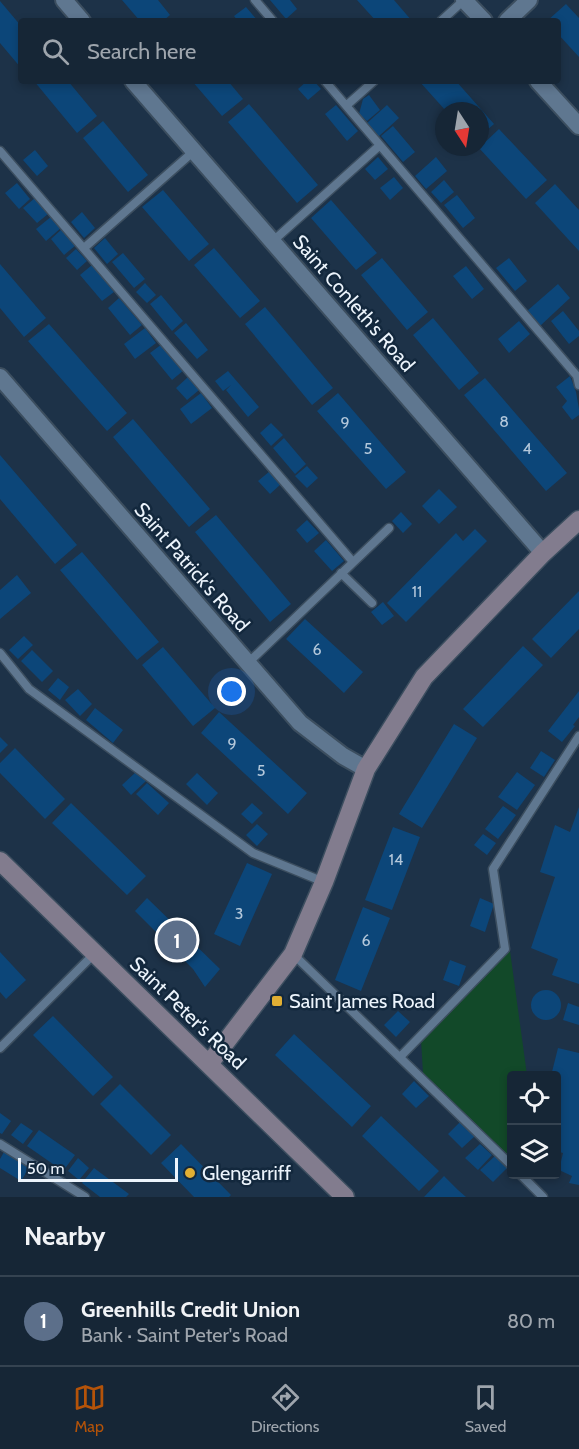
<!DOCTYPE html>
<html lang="en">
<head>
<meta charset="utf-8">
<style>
	:root { --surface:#162636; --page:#233242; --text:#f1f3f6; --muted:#9ea5ad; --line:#354351; --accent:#b45309 }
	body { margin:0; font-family:Cabin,sans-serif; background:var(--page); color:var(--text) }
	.controls { position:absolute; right:18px; bottom:18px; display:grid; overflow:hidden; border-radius:6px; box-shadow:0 3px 9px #0003 }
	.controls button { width:54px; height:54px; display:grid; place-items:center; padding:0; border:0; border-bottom:2px solid var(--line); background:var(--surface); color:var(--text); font:30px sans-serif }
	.compass { position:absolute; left:435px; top:102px; width:54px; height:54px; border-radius:50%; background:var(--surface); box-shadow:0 3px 9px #0003; rotate:168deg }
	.scale { position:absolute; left:18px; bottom:15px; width:160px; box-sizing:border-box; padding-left:6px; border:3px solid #ecf4fc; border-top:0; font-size:16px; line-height:21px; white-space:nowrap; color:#ecf4fc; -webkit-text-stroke:4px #13283d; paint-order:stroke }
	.you { position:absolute; left:232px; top:692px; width:21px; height:21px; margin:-15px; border:4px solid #fff; border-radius:50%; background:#1a73e8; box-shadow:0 0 0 9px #1a73e833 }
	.badge { display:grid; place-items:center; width:39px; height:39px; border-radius:50%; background:var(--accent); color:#fff; font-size:20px; font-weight:700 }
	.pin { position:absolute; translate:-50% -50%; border:3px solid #fff; box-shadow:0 2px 6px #0006 }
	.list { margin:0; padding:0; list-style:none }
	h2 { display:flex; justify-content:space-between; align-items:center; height:78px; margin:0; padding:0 24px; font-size:26px }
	h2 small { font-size:20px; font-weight:400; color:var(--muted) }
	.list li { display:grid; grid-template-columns:39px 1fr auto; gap:18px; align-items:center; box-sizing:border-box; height:90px; padding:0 24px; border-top:2px solid var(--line) }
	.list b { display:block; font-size:22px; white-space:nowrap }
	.list p { margin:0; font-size:20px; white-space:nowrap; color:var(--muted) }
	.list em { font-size:20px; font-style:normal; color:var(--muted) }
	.icon { flex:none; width:33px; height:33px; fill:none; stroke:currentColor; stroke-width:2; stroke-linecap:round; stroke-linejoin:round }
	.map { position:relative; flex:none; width:579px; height:1197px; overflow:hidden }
	.search { position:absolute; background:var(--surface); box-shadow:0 3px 9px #0003; left:18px; right:18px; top:18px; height:66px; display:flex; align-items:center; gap:15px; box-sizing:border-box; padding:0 21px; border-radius:6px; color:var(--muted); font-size:22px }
	.sheet { height:168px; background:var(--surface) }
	nav { display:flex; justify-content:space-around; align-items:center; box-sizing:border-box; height:84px; border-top:2px solid var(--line); background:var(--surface); font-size:16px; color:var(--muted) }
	nav a { display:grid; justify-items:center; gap:3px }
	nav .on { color:var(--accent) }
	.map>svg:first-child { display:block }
	.green { fill:#124929 }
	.building { fill:#0c4679 }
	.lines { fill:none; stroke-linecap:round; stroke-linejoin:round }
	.lane-casing { stroke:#3c4e5f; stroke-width:11 }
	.street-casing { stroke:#3c4e5f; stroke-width:20 }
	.secondary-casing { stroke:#3c4e5f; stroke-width:21 }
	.lane { stroke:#5f7790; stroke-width:8 }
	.street { stroke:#5f7790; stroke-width:16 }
	.secondary { stroke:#827c8e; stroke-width:18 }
	.poi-dot { fill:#e1af34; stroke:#13283d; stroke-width:2 }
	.labels { text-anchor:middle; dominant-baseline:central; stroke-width:5; stroke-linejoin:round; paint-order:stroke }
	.number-label { font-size:16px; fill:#b4c8db }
	.street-label { font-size:20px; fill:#ecf4fc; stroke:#13283d }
	.poi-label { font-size:20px; fill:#ecf4fc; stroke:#13283d; text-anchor:start }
</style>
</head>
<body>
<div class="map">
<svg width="579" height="1197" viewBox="0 0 579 1197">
	<rect width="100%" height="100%" fill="#1d3248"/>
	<path class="green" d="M510,951L527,1075L512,1076L511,1158L423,1073L421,1040Z"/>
	<path class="building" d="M122,0H158L170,15L163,21H140Z
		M270,0H290L297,9L286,19Z
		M357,0H394L412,21H376Z
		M0,1L21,26V68L0,43Z
		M566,4L579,18V57L558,34V21H547Z
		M246,7L258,21H238L234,16Z
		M34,81H68L97,116L77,133Z
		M192,81H228L243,99L222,116Z
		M307,81H314L321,89L308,100L298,89Z
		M419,81H456L494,124L480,136V111H446Z
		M369,95L380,110L367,121L359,114L363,99Z
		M249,104L318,185L297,203L228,122Z
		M336,105L358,131L347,141L325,114Z
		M387,105L399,118L378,137L366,124Z
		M103,121L148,175L128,192L83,138Z
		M393,126L415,152L403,162L381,136Z
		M499,129L547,180L526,199L479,148Z
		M35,150L48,166L37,176L23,160Z
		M378,157L388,169L375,180L365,169Z
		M436,157L447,171L426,189L415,176Z
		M394,177L403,188L390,200L380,188Z
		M444,180L454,192L441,203L431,192Z
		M17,183L30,199L19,209L5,193Z
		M555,184L579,210V251L535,203Z
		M163,190L209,244L189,261L142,207Z
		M457,195L475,218L463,228L444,205Z
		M35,198L48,214L37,223L23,208Z
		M331,200L377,253L356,270L311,218Z
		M82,212L95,228L84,238L71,222Z
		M52,216L62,227L46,241L36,229Z
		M62,229L76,245L64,255L51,239Z
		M105,238L118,254L107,264L94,248Z
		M214,248L260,301L240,318L194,265Z
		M76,249L87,261L77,270L66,258Z
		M123,253L145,279L134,288L112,262Z
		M382,258L428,312L407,330L361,275Z
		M509,258L527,281L515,291L496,268Z
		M0,264L46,318L24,337L0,308Z
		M92,265L114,292L102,301L80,275Z
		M466,266L484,289L472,299L453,276Z
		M145,283L156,295L147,303L136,292Z
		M558,284L570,298L540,326L527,311Z
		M161,295L183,321L172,331L150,304Z
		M119,298L142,325L130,335L108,308Z
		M265,307L333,388L312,405L245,324Z
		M563,311L579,331V336L569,344L551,321Z
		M433,318L479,373L459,390L413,335Z
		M519,321L530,334L509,353L498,339Z
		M186,323L208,350L197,359L174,333Z
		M49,324L127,413L107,431L28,341Z
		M145,328L156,343L135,359L124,344Z
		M162,344L184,370L172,380L150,353Z
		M228,371L259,407L248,417L226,390L231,385L223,391L215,381Z
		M570,376L576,392L579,409V415L572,420L562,407L567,401L556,387Z
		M188,377L199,390L187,400L176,388Z
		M485,378L567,473L546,491L464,395Z
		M201,393L212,408L191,424L180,409Z
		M338,393L406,472L386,489L317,411Z
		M133,419L210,509L189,527L113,437Z
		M271,423L283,435L271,446L260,433Z
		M284,438L306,464L295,474L273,448Z
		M0,455L77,545L55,564L0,499Z
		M307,466L318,478L307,488L295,476Z
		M270,471L281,484L270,494L258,481Z
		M439,489L457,507L439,524L422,506Z
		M401,512L412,524L403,533L392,521Z
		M216,515L291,604L270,622L195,532Z
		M307,520L319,533L307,543L296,530Z
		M475,529L487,541L406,622L387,603L456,533L463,541Z
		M326,540L344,561L332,571L314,551Z
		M82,552L159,642L137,660L60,570Z
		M17,575L31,593L0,619V590Z
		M579,591V629L551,658L532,639Z
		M383,602L394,616L382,625L371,612Z
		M305,619L363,672L344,693L286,639Z
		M24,636L33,645L18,659L9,650Z
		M523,646L543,665L483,727L463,709Z
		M163,647L215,708L193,726L142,665Z
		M32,650L53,671L42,682L21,661Z
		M58,678L69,687L60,700L48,690Z
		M78,689L92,704L80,716L65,700Z
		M579,691V717L573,725L575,726L562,742L548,731Z
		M95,708L123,730L113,743L86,720Z
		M219,712L307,793L288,814L201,733Z
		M454,724L477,738L422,828L399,814Z
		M0,737L8,745L0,753Z
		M15,748L65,799L45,819L0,773V763Z
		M541,751L555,760L544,777L530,768Z
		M137,771L146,781L131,795L122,785Z
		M517,772L535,785L517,810L498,797Z
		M197,773L218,793L207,805L186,784Z
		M147,783L169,803L158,815L136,794Z
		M71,803L146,876L127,895L52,823Z
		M252,803L263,813L252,824L241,814Z
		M503,806L516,815L498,839L485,829Z
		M579,807V984L552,975L558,959L531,948L555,877L540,872L555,825L570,832Z
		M257,824L268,834L257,846L246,835Z
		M393,827L420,837L392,910L365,900Z
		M483,834L496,843L487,855L474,845Z
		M247,863L272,874L240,946L214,934Z
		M147,898L220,969L205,987L193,969L135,911Z
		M480,898L494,904L485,932L470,926Z
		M363,907L390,918L361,991L335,980Z
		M0,952L26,980L6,999L0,992Z
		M450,960L466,966L459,986L443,980Z
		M531 1005a15 15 0 1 1 30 0a15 15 0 1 1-30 0Z
		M568,1003L579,1007V1025L563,1020Z
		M398,1011L410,1022L396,1037L384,1025Z
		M53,1016L113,1077L93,1096L33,1035Z
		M294,1034L371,1106L352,1127L275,1055Z
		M558,1048L579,1053V1185L569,1183L572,1176L559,1170L563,1153L556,1151V1076H551Z
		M414,1081L429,1096L416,1108L402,1094Z
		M120,1084L171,1135L151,1155L100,1104Z
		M0,1113L11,1121L2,1134L0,1133Z
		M381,1116L439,1171L419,1191L362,1136Z
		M460,1122L475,1136L462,1148L448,1134Z
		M21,1123L33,1131L23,1144L11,1135Z
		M39,1130L75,1155L63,1171L27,1146Z
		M181,1144L231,1195L229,1197H194L161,1163Z
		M480,1144L492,1155L478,1170L465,1158Z
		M4,1152L29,1168L21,1181L0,1168V1159Z
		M495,1156L507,1168L493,1182L480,1170Z
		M78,1158L89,1168L79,1180L68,1171Z
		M94,1168L129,1194L126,1197H100L82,1183Z
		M444,1176L458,1190L466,1197H424Z"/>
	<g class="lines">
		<g class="lane-casing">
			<path id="lane" d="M255,0L273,21
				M441,21L464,0
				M325,81L577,376L579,385
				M347,105L374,81
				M0,151L353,562
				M273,241L379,146
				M84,248L194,151
				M341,573L372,603
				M0,653L29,689L253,853L324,882
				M248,663L389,528
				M293,954L512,1166
				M0,1048L95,953
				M400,1057L505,949L493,869L579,736
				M0,1144L85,1197
				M520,1174L543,1197"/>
		</g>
		<g class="street-casing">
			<path id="street" d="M64,0L82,21
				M464,0L484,21
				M507,21L529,0
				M133,81L543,553
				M538,81L579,126
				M0,377L300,723L343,756L366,769"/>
		</g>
		<g class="secondary-casing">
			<path id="secondary" d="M0,861L345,1197
				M209,1064L293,954L324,882L366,769L424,677L543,553L579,520"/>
		</g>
		<use href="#lane" class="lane"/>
		<use href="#street" class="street"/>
		<use href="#secondary" class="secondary"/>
	</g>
	<g class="poi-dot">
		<rect x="271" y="995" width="12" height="12" rx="3"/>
		<circle cx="190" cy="1173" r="6"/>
	</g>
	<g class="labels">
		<g class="number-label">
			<text x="504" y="421">8</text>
			<text x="345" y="422">9</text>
			<text x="368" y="448">5</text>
			<text x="527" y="448">4</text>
			<text x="417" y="591">11</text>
			<text x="317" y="649">6</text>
			<text x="232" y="743">9</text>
			<text x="261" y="770">5</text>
			<text x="396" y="859">14</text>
			<text x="239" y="913">3</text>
			<text x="366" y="940">6</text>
		</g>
		<g class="street-label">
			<text transform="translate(354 303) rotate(49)">Saint Conleth's Road</text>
			<text transform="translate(192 567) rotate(49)">Saint Patrick's Road</text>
			<text transform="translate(188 1013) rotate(44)">Saint Peter's Road</text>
		</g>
		<g class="poi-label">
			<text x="289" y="1001">Saint James Road</text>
			<text x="202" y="1173">Glengarriff</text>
		</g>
	</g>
</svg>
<div class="controls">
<button><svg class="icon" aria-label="locate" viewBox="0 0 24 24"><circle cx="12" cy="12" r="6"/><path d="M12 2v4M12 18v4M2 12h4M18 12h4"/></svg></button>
<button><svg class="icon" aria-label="layers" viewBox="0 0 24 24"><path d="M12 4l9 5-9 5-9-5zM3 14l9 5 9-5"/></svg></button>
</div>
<svg class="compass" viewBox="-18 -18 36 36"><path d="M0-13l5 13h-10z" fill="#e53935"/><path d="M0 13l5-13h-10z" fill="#9ea5ad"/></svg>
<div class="scale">50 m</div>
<div class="you"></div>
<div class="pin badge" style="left:177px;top:940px;background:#5c6f8a">1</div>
<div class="search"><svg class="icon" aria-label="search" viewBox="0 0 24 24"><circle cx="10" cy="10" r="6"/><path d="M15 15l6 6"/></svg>Search here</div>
</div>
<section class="sheet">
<h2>Nearby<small></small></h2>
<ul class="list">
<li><span class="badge" style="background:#5c6f8a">1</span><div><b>Greenhills Credit Union</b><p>Bank · Saint Peter's Road</p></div><em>80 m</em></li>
</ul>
</section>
<nav>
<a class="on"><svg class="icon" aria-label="map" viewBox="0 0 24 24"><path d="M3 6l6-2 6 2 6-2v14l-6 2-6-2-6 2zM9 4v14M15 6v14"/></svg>Map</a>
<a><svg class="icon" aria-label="directions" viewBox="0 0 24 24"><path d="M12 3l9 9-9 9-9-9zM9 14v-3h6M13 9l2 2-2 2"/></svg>Directions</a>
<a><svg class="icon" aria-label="saved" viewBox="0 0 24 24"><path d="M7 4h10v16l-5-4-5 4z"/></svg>Saved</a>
</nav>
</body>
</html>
